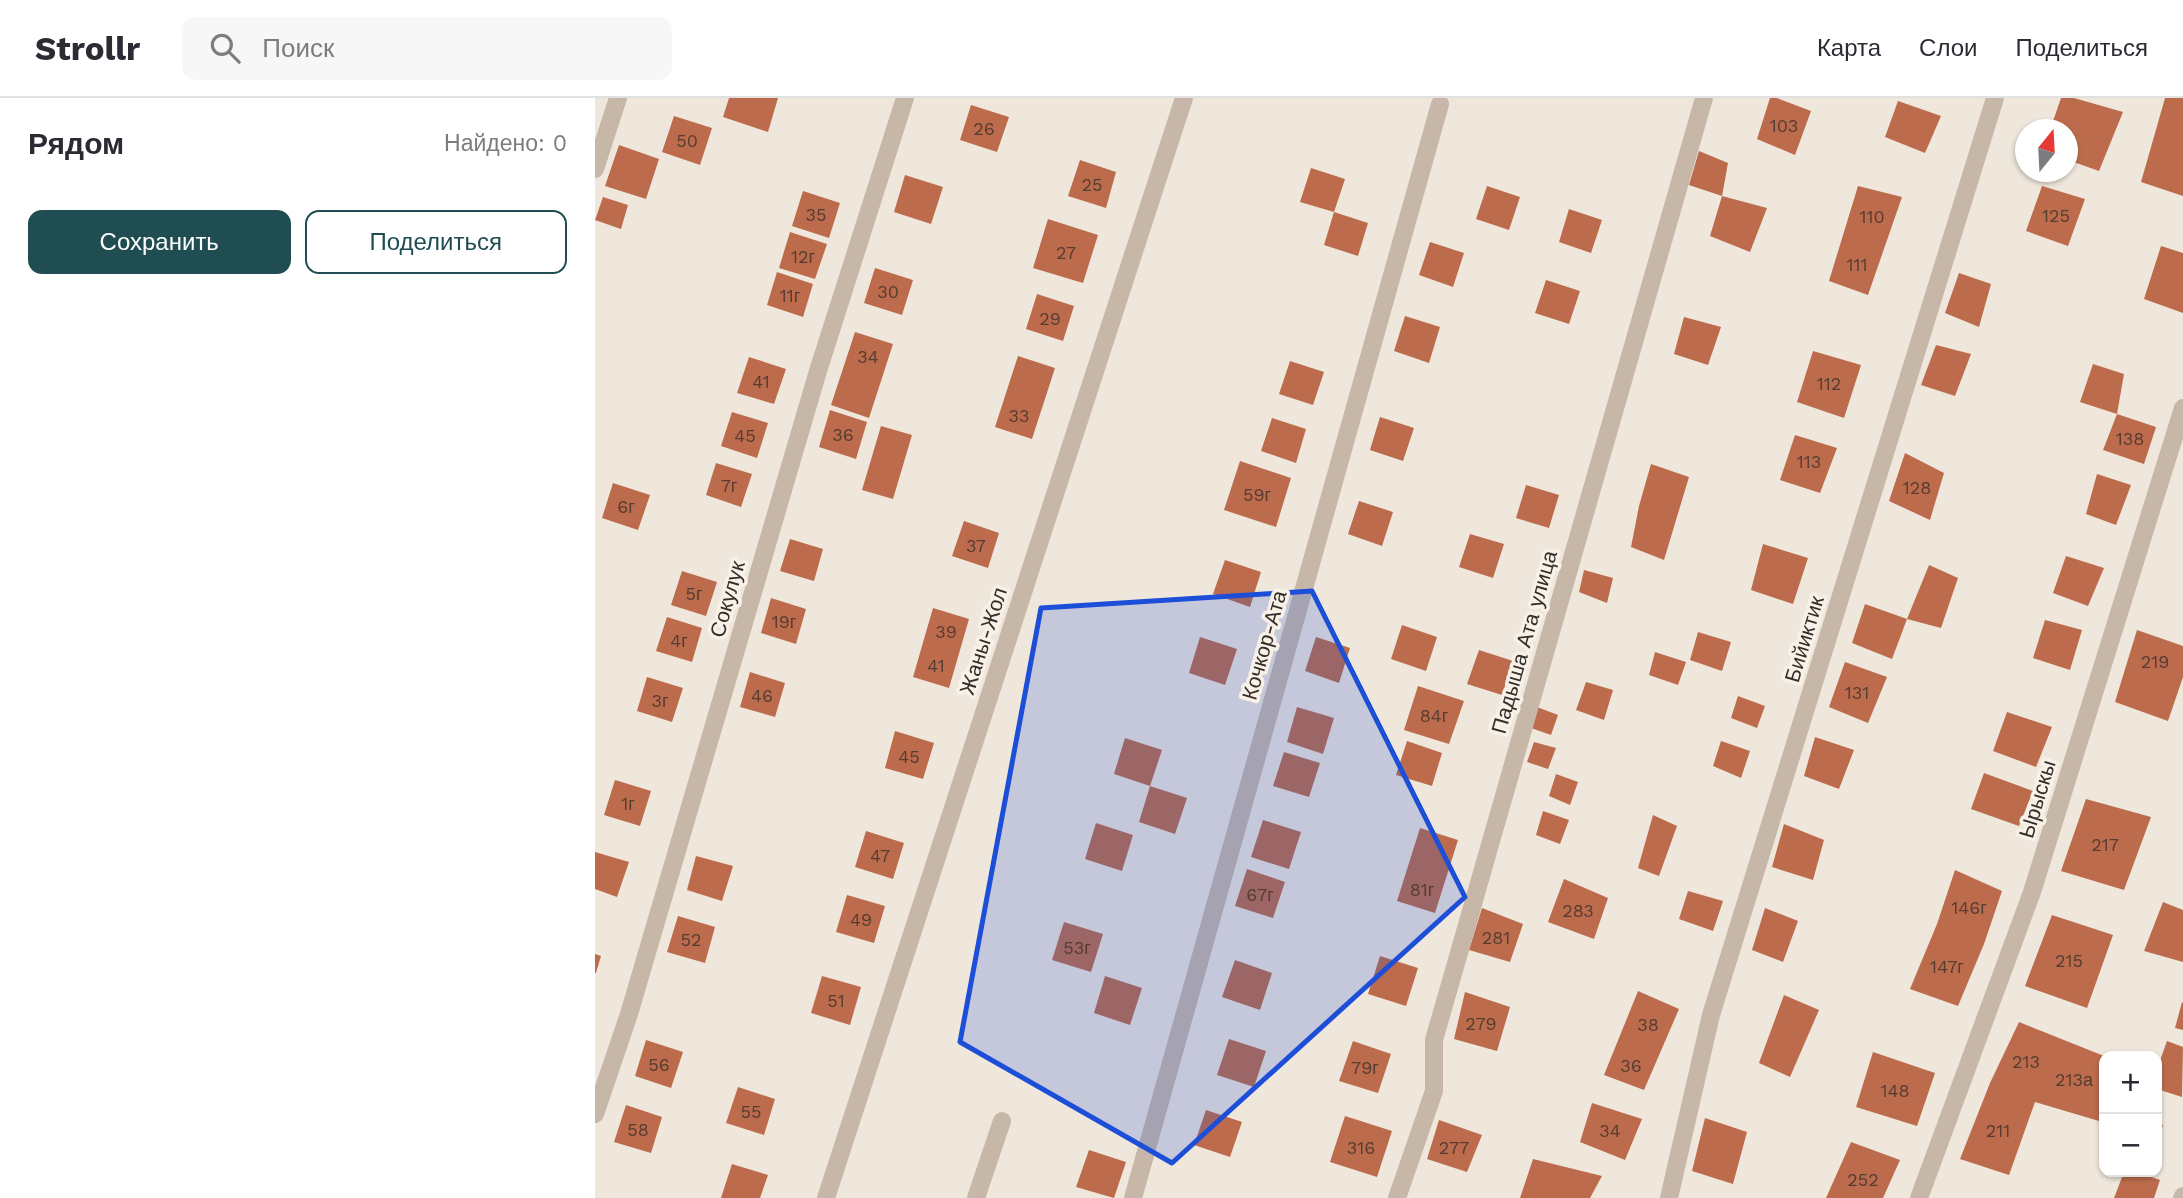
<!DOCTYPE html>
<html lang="ru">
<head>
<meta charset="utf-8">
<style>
	:root { --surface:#fff; --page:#f7f7f7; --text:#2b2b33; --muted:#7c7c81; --line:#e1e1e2; --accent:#204d52 }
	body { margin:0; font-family:"Work Sans",sans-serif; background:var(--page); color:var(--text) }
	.controls { position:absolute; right:21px; bottom:21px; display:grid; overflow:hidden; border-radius:14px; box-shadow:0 2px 5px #0004 }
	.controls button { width:63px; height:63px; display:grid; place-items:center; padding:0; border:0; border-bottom:2px solid var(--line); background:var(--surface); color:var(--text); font:35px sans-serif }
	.compass { position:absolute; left:1420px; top:21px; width:63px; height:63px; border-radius:50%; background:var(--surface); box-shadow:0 2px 5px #0004; rotate:18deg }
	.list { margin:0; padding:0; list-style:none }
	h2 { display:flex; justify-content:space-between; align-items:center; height:91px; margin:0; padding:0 28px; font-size:30px }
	h2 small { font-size:23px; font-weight:400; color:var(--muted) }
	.actions { display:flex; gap:14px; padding:21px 28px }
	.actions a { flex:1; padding:16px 0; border:2px solid var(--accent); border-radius:14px; text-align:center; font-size:24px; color:var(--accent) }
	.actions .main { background:var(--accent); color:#fff }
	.icon { flex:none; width:38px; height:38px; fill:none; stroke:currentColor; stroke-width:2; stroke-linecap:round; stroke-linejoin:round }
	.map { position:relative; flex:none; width:1588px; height:1100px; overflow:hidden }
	header { display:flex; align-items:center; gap:42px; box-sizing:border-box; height:98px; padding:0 35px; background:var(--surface); border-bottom:2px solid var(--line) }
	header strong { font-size:33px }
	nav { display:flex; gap:38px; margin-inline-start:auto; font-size:24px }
	.search { width:490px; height:63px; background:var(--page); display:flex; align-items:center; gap:18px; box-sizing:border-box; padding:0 24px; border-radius:14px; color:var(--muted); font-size:26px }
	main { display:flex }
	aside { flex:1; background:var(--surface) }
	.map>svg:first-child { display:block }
	.building { fill:#bc6c4c }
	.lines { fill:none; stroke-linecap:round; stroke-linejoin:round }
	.minor { stroke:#c7b7a8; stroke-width:18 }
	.marked { fill:#1d4ed8; fill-opacity:0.2; stroke:#1d4ed8; stroke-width:5; stroke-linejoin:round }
	.labels { text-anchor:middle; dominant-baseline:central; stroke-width:7; stroke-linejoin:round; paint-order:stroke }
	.number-label { font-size:18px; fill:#563c31 }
	.street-label { font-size:21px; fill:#342c28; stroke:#f8f1e7 }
</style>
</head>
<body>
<header>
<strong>Strollr</strong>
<div class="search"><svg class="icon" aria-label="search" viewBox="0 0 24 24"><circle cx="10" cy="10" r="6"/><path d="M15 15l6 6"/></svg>Поиск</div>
<nav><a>Карта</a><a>Слои</a><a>Поделиться</a></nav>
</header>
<main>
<aside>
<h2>Рядом<small>Найдено: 0</small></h2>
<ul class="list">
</ul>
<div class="actions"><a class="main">Сохранить</a><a>Поделиться</a></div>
</aside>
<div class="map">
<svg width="1588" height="1100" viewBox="0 0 1588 1100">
	<rect width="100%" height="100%" fill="#efe7db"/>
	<path class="building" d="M134,0H183L173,34L128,19Z
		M1175,0H1182L1216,13L1200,57L1162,41Z
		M1466,0H1479L1528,14L1504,73L1473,62V32H1455Z
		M1570,0H1588V98L1546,84Z
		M1303,3L1346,18L1330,55L1290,39Z
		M376,7L414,19L402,54L365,42Z
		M79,18L117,30L105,67L67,54Z
		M24,47L64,61L51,101L10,88Z
		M1104,53L1133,65L1127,98L1094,87Z
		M485,62L521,74L511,110L473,98Z
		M716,70L750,81L739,114L773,125L763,158L729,147L739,114L705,104Z
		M310,77L348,89L336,126L299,114Z
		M892,88L925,99L914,132L881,121Z
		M1263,88L1307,99L1273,197L1234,183Z
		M1447,88L1490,101L1473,148L1431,133Z
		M208,93L245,105L234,140L197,128Z
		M1127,98L1172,110L1155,154L1115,138Z
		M8,99L33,107L26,131L0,122Z
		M974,111L1007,122L996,155L964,144Z
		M453,121L503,137L488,185L438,170Z
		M195,134L232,146L220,181L184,170Z
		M835,144L869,155L858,189L824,177Z
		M1566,148L1588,155V215L1549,201Z
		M280,170L318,182L307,217L269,205Z
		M182,174L218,186L208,219L172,207Z
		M1364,175L1396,186L1384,229L1350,215Z
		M951,182L985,193L974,226L940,215Z
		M442,196L479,208L468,243L431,231Z
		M810,218L845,229L834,265L799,253Z
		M1089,219L1126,229L1113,267L1079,256Z
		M260,234L298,246L274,320L236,307Z
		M1341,247L1376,256L1360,298L1326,287Z
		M1218,253L1266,267L1249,320L1202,304Z
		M423,258L460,270L437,341L400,329Z
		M154,259L191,271L179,306L142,295Z
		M695,263L729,274L718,307L684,296Z
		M1498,266L1529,276L1522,316L1561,329L1549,366L1508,352L1522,316L1485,304Z
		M235,312L272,324L261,361L224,349Z
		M137,314L173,325L162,360L126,348Z
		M785,319L819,330L808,363L775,352Z
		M677,320L711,331L701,365L666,353Z
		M286,328L317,337L298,401L267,392Z
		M1200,337L1242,350L1225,395L1185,382Z
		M1310,355L1349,375L1335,422L1294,403Z
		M645,363L696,380L681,429L629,412Z
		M121,365L157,376L146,409L111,397Z
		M1056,366L1094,379L1069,462L1036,449L1044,408Z
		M1502,376L1536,387L1521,427L1491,416Z
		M18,385L55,397L43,432L7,420Z
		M931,387L964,397L954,430L921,420Z
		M764,403L798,414L787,448L753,436Z
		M369,423L404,435L393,470L357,458Z
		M875,436L909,446L898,480L864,469Z
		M195,441L228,451L219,483L185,473Z
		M1168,446L1213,460L1198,506L1156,492Z
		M1471,458L1509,470L1493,508L1458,495Z
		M630,462L666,474L655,509L618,496Z
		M1334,467L1363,480L1346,530L1312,521L1297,561L1257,545L1270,506L1312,521Z
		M989,472L1018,480L1012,505L984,494Z
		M87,473L122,484L111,518L76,507Z
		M176,500L211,511L201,546L166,535Z
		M338,510L374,521L354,590L318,579Z
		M72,519L107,530L97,564L61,553Z
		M1450,522L1487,532L1475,572L1438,560Z
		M807,527L842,539L831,573L796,561Z
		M1542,532L1588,548V579L1573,623L1520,604Z
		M1103,534L1136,544L1127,573L1095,562Z
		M605,539L642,551L630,587L594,575Z
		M721,539L755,550L744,585L710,573Z
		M884,552L918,563L907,597L872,586Z
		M1060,554L1091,564L1083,587L1054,577Z
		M1250,564L1292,579L1273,625L1234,609Z
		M155,574L190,585L180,619L145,609Z
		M52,579L88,590L77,624L42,613Z
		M991,584L1018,592L1009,622L981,612Z
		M823,588L869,603L854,646L809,632Z
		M1143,598L1170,608L1162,630L1136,620Z
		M702,609L739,620L728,656L692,644Z
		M942,609L963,617L956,637L936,630Z
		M1412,614L1457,629L1441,669L1398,653Z
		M300,633L339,645L328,681L290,670Z
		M1220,639L1259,652L1244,691L1209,678Z
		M530,640L567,652L555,688L519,676Z
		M812,643L847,655L837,688L801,677Z
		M1126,643L1155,653L1146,680L1118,668Z
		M939,644L961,650L953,671L932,664Z
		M689,654L725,665L714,699L678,688Z
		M1389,675L1438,693L1424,728L1376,711Z
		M961,676L983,684L975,707L954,698Z
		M20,682L56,693L45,728L9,717Z
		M555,688L592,700L580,736L544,724Z
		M1491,701L1556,719L1529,792L1466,773Z
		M948,713L974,722L965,746L941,737Z
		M1058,717L1082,728L1064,778L1043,770Z
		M668,722L706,734L694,771L656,759Z
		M501,725L538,737L527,773L490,761Z
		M1189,726L1229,742L1218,782L1177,769Z
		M825,730L863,742L840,815L802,803Z
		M271,733L309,745L298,781L260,769Z
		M0,754L34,764L22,799L0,791Z
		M101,758L138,768L127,803L92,792Z
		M652,771L690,784L678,820L640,808Z
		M1360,772L1407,793L1389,846L1363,908L1315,891L1342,826Z
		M969,781L1013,800L999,841L953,824Z
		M1093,793L1128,803L1118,833L1084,821Z
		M252,797L290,808L279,845L241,834Z
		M1568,804L1588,812V864L1549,853Z
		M887,810L928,826L915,864L874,852Z
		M1170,810L1203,823L1188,864L1157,852Z
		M1457,817L1518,837L1492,910L1430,888Z
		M83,818L120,829L110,865L72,854Z
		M469,824L508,836L496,874L457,862Z
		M0,856L6,858L1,875H0Z
		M785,858L823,870L811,908L773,896Z
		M640,862L677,875L665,912L627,899Z
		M227,878L266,889L255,927L216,915Z
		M510,878L547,890L535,927L499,915Z
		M1043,893L1084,911L1049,992L1009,977Z
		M870,894L915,909L902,953L859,941Z
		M1189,897L1224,912L1195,979L1164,965Z
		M1587,904L1588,905V932L1580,930Z
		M1424,924L1509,958V1009L1504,1023L1440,1004L1414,1077L1365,1061L1395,985Z
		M634,941L671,953L659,989L622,977Z
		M51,942L88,954L76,990L40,978Z
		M758,943L796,956L783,995L744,983Z
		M1572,943L1588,949L1587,999L1562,991V971Z
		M1278,954L1340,975L1322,1028L1261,1009Z
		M143,989L180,1001L169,1037L131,1025Z
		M997,1005L1047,1021L1030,1062L985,1044Z
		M31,1007L67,1019L56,1055L19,1044Z
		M611,1012L647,1024L635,1059L599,1047Z
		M750,1018L797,1033L782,1079L735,1064Z
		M1110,1020L1152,1034L1138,1086L1097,1073Z
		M844,1022L887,1037L872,1074L832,1061Z
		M1562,1025L1568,1027L1562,1046Z
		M1256,1044L1305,1062L1288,1100H1231Z
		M494,1052L531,1064L519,1100L481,1089Z
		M938,1061L1007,1078L995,1100H925Z
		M137,1066L173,1077L165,1100H126Z
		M1529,1074H1542L1565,1082L1559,1100H1519Z"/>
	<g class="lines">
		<path class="minor" d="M0,71L23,0
			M0,1016L34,916L223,273L310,0
			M231,1100L589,0
			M381,1100L407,1023
			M538,1100L845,6
			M802,1100L839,993V942L1109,0
			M1074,1100L1116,917L1400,0
			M1324,1100L1437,794L1588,310
			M1587,1100L1588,1098"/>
	</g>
	<path class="marked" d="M717,493L870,799L577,1065L365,944L446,510Z"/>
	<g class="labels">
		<g class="number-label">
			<text x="1189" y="27">103</text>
			<text x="389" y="30">26</text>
			<text x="92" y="42">50</text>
			<text x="497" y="86">25</text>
			<text x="221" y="116">35</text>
			<text x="1461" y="117">125</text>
			<text x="1277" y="118">110</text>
			<text x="471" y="154">27</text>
			<text x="208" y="158">12г</text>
			<text x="1262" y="166">111</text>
			<text x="293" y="193">30</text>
			<text x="195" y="197">11г</text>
			<text x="455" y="220">29</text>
			<text x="273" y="258">34</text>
			<text x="166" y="283">41</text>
			<text x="1234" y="285">112</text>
			<text x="424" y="317">33</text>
			<text x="248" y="336">36</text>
			<text x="150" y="337">45</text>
			<text x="1535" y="340">138</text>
			<text x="1214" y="363">113</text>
			<text x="134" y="387">7г</text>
			<text x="1322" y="389">128</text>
			<text x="662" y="396">59г</text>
			<text x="31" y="408">6г</text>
			<text x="381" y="447">37</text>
			<text x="99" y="495">5г</text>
			<text x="189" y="523">19г</text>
			<text x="351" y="533">39</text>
			<text x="84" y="542">4г</text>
			<text x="1560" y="563">219</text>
			<text x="341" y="567">41</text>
			<text x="1262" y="594">131</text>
			<text x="167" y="597">46</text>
			<text x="65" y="602">3г</text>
			<text x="839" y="617">84г</text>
			<text x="314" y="658">45</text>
			<text x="33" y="705">1г</text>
			<text x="1510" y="746">217</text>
			<text x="285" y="757">47</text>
			<text x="827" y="791">81г</text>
			<text x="665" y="796">67г</text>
			<text x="1374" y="809">146г</text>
			<text x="983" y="812">283</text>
			<text x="266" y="821">49</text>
			<text x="901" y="839">281</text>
			<text x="96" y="841">52</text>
			<text x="482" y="849">53г</text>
			<text x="1474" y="862">215</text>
			<text x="1352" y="868">147г</text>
			<text x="241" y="902">51</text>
			<text x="886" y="925">279</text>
			<text x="1053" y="926">38</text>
			<text x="1431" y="963">213</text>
			<text x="64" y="966">56</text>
			<text x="1036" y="967">36</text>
			<text x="770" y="969">79г</text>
			<text x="1479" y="981">213а</text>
			<text x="1300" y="992">148</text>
			<text x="156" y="1013">55</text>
			<text x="43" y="1031">58</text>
			<text x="1015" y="1032">34</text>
			<text x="1403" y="1032">211</text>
			<text x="766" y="1049">316</text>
			<text x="859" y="1049">277</text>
			<text x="1268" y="1081">252</text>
		</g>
		<g class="street-label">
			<text transform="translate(132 501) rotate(-74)">Сокулук</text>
			<text transform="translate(1209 541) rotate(-73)">Бийиктик</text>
			<text transform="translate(388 543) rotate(-72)">Жаны-Жол</text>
			<text transform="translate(929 544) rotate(-74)">Падыша Ата улица</text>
			<text transform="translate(669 547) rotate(-74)">Кочкор-Ата</text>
			<text transform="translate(1442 701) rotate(-73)">Ырыскы</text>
		</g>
	</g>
</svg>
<div class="controls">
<button>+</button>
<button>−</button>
</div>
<svg class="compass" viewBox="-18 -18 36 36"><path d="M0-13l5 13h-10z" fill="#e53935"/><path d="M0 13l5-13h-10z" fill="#7c7c81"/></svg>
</div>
</main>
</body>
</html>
